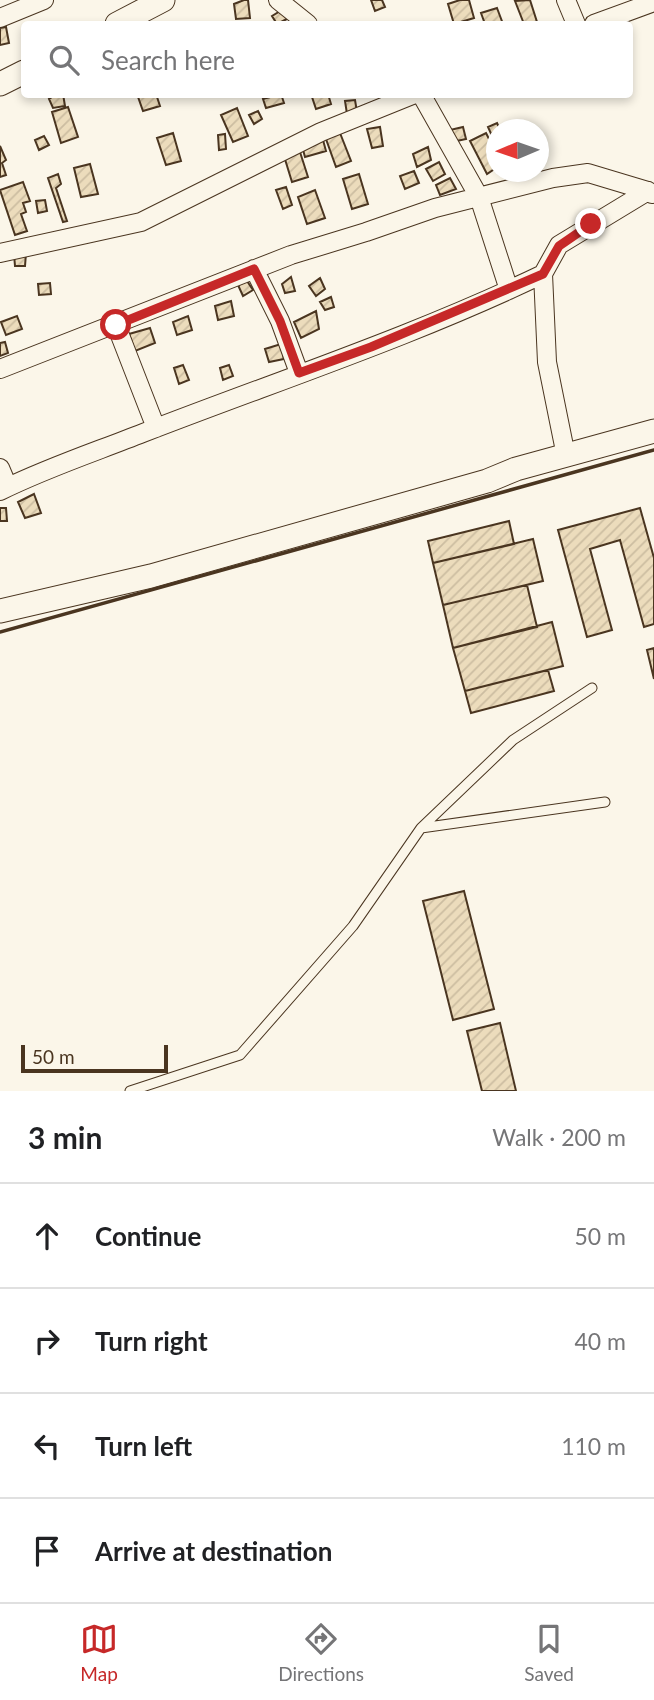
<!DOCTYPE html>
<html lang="en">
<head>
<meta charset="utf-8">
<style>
	:root { --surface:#fff; --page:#f2f2f2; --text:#202124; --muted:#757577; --line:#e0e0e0; --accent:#c62828 }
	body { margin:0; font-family:Lato,sans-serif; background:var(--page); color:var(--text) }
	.compass { position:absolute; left:486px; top:119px; width:63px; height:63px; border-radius:50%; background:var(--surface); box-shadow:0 4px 10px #0003; rotate:268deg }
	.scale { position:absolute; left:21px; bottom:18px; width:147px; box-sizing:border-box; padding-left:7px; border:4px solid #4a3520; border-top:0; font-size:19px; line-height:24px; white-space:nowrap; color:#4a3520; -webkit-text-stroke:5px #fbf6e9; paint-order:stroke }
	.stop { position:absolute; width:21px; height:21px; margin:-16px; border:5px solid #c62828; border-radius:50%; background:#fff }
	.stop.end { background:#c62828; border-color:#fff; box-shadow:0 2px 7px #0008 }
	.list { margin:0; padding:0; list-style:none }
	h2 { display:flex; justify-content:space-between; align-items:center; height:91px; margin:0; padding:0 28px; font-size:30px }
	h2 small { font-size:23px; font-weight:400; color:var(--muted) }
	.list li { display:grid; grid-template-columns:46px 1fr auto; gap:21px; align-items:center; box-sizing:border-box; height:105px; padding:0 28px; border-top:2px solid var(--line) }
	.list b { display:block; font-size:26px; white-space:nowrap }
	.list em { font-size:23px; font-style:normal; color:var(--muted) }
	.icon { flex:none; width:38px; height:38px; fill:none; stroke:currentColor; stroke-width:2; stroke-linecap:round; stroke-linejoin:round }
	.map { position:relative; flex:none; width:654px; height:1091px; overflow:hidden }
	.search { position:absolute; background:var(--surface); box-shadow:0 4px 10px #0003; left:21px; right:21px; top:21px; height:77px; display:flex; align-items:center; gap:18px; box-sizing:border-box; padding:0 24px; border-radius:7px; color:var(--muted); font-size:26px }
	.sheet { height:511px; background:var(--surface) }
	nav { display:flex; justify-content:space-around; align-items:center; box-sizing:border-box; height:98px; border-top:2px solid var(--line); background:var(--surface); font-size:19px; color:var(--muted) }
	nav a { display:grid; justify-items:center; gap:4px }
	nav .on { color:var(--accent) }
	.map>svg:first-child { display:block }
	.building { fill:url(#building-hatch); stroke:#4a3520; stroke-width:2 }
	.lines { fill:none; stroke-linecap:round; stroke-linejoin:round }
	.service-casing { stroke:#4a3520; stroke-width:11 }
	.minor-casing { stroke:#4a3520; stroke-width:20 }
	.tertiary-casing { stroke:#4a3520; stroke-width:25 }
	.service { stroke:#fbf6e9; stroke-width:9 }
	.minor { stroke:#fbf6e9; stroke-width:18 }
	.tertiary { stroke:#fbf6e9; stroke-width:23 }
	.wall { stroke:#4a3520; stroke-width:3.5 }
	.route { stroke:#c62828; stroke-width:9 }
</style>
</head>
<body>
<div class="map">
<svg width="654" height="1091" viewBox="0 0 654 1091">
	<defs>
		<pattern id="building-hatch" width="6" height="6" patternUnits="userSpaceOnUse" patternTransform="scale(1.75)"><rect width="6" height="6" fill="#ecdcbc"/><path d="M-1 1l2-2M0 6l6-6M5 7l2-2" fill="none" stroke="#ccbda1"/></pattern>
	</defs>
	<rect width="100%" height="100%" fill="#fbf6e9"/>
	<path class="building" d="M244,0H248L250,18L236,19L234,4Z
		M371,0H382L385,7L375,11Z
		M460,0H469L474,18L454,24L448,4Z
		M530,0L537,22L524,24L515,1Z
		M497,8L503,24H485L481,13Z
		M282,10L287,19L277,24L272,16Z
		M6,27L9,43L0,45V28Z
		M57,94H63L65,106L53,108L49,99Z
		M137,94H156L160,106L143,111Z
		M281,94L284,103L266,108L263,99Z
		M311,94H328L331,104L316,109Z
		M355,100L357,112L347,114L345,101Z
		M68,107L78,137L61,143L52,112Z
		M237,108L248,136L233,142L221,115Z
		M258,111L262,119L254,124L249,115Z
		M497,123L500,130H496V136L493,138L488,127Z
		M380,127L383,146L372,148L367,129Z
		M463,127L466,139L452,142L450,130Z
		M173,133L181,161L166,165L157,138Z
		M340,133L351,161L336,167L326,139Z
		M486,133L496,153V168L487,174L470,141Z
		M225,134L226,149L219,150L218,135Z
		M44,136L49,145L39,150L35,140Z
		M323,140L326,151L305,157L302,146Z
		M0,146L6,160L2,163L6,175L0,177Z
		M428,147L431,160L417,167L413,154Z
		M300,152L308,177L292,182L284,156Z
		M439,162L445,174L433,181L426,169Z
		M90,164L98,194L81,197L74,168Z
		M414,171L419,183L405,189L400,176Z
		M58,174L61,184L56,188L67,221L63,222L48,178Z
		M359,174L368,204L352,209L343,179Z
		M450,178L456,189L440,195L436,185Z
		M23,182L30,201L23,203L26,212L21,214L27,231L15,235L0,190Z
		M286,187L292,205L283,209L276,190Z
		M315,190L325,218L307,224L298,197Z
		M45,200L47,211L38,213L36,201Z
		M26,253L25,266H15L14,254Z
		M291,277L295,291L285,293L282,284Z
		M320,278L325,289L316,296L309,286Z
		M247,281L253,290L243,296L238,285Z
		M50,283L51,294L39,295L38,284Z
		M331,297L334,307L325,310L320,302Z
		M231,301L234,316L218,320L215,306Z
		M316,311L319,329L301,338L294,322Z
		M17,316L22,329L6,335L1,322Z
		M188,316L192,330L177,335L173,322Z
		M150,328L155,343L135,351L129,334Z
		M5,342L8,353L0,356V343Z
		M281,344L284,359L269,362L265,349Z
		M183,365L189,380L179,384L174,368Z
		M229,365L233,376L223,380L220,368Z
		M34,494L41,513L25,518L18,502Z
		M0,508H6L7,521H0Z
		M640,508L654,558V624L644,627L620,540L590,549L612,630L587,637L558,530Z
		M509,521L514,544L433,563L428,541Z
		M533,539L543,581L443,605L433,563Z
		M527,585L537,627L453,648L443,605Z
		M552,622L563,666L465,691L453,648Z
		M654,648V679L647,650Z
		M548,670L554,691L471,713L465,691Z
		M464,891L494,1009L453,1020L423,901Z
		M500,1023L516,1091H482L467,1031Z"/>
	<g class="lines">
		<g class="service-casing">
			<path id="service" d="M421,828L513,740L592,688
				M130,1091L240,1055L353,926L421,828L605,802"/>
		</g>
		<g class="minor-casing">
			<path id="minor" d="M278,0L308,24
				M566,0L576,24
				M0,18L44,0
				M594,24L654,2
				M421,94L479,197L509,290
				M0,253L141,222L321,132L415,94
				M254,269L280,321L299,373
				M116,325L156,428
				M0,369L291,255L366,232L435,208L553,178L588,173L648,191
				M566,456L547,362L543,274L559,245L648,191L652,194
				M0,468L8,487
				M0,491C46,468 95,452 143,433C277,381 414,336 543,274"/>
		</g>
		<g class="tertiary-casing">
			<path id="tertiary" d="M117,24L163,0
				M0,84L24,72
				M0,611L151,576L487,481L516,469L654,431"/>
		</g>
		<use href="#service" class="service"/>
		<use href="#minor" class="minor"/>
		<use href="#tertiary" class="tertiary"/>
		<path class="wall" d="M0,632L654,450"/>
	</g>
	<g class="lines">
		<path class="route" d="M116,325L254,269L280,321L299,373L371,347L543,274L559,246L591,224"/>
	</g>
</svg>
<svg class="compass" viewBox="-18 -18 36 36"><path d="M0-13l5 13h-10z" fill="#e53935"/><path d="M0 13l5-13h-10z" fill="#757577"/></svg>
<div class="scale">50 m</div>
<div class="stop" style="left:116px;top:325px"></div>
<div class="stop end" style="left:591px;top:224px"></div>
<div class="search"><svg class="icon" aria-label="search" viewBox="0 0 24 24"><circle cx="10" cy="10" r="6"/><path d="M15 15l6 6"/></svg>Search here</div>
</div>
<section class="sheet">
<h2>3 min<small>Walk · 200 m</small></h2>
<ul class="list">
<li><svg class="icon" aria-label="ahead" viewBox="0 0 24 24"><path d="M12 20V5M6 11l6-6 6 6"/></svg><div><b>Continue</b></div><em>50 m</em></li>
<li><svg class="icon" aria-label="right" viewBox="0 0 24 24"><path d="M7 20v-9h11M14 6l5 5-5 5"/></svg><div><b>Turn right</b></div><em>40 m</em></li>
<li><svg class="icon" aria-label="left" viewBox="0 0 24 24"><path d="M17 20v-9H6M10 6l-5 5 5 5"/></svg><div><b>Turn left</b></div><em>110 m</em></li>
<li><svg class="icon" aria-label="arrive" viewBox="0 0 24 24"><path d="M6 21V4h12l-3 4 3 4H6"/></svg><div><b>Arrive at destination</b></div></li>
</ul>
</section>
<nav>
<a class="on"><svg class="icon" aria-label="map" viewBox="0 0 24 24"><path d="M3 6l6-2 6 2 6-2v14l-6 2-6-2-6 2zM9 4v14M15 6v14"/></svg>Map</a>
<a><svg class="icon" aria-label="directions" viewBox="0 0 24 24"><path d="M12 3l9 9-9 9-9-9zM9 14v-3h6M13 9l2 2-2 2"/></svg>Directions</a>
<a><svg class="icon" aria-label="saved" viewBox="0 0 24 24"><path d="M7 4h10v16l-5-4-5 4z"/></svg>Saved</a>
</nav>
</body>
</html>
